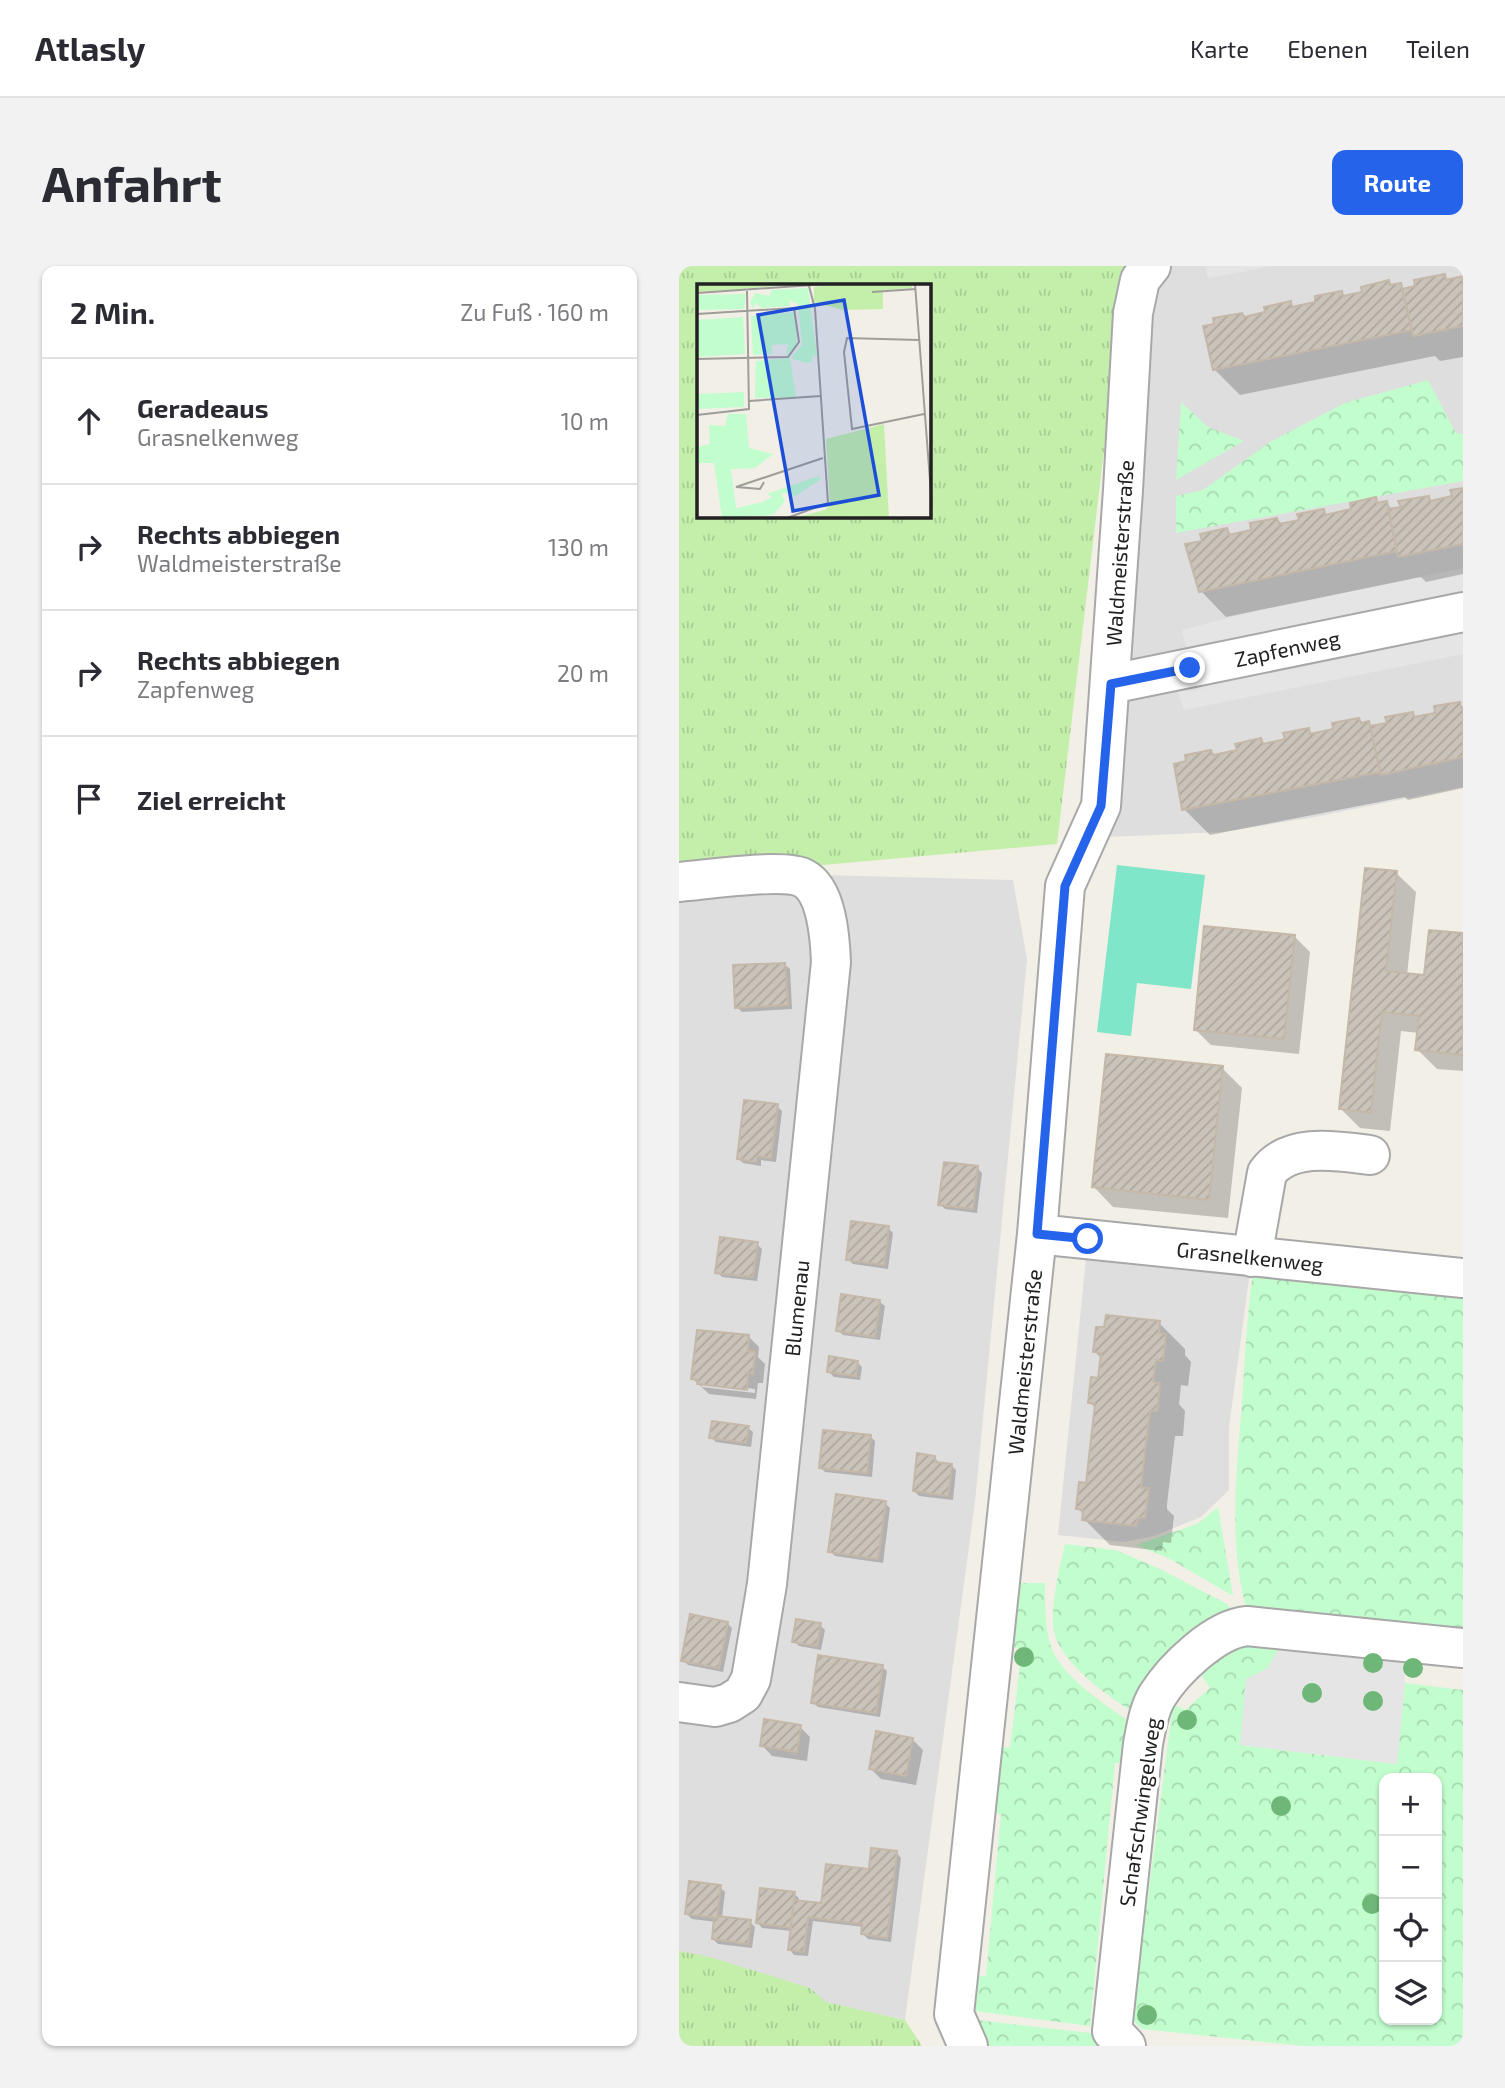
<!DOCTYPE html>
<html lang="de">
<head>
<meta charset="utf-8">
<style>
	:root { --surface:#fff; --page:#f2f2f3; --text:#2b2b33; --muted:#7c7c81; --line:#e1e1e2; --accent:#2563eb }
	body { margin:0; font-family:"Exo 2",sans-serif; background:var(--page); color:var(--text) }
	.controls { position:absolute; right:21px; bottom:21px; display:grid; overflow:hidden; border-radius:14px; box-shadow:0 2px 5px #0004 }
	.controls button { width:63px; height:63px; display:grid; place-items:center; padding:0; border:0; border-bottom:2px solid var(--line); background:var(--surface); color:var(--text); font:35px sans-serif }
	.stop { position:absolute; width:21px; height:21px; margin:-16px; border:5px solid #2563eb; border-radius:50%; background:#fff }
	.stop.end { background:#2563eb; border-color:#fff; box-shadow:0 2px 7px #0008 }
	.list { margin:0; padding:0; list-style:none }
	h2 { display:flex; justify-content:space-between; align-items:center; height:91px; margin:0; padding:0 28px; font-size:30px }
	h2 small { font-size:23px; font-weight:400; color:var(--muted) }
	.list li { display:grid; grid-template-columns:46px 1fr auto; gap:21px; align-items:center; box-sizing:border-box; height:126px; padding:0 28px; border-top:2px solid var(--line) }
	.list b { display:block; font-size:26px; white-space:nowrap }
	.list p { margin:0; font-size:23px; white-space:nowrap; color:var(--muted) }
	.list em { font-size:23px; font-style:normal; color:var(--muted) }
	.icon { flex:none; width:38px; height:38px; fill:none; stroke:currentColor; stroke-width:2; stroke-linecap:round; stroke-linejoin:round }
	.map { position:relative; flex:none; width:784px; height:1780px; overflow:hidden; border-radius:14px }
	header { display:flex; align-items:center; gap:42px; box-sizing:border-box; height:98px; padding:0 35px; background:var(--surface); border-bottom:2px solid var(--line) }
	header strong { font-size:33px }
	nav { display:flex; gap:38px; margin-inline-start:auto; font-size:24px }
	.intro { display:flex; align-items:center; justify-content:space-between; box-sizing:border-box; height:168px; padding:0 42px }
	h1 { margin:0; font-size:49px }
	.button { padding:18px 32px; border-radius:14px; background:var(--accent); color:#fff; font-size:24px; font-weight:700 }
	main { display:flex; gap:42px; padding:0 42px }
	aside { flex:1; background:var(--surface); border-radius:14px; box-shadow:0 2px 5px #0004 }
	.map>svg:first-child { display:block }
	.residential { fill:#dfdede }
	.grass { fill:url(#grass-tufts); fill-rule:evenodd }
	.park { fill:url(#park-crowns); fill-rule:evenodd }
	.pitch { fill:#80e6c9 }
	.parking { fill:#e5e5e5 }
	.shadow { fill:#0003; fill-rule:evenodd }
	.building { fill:url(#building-hatch); stroke:#c5b8a8; stroke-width:2 }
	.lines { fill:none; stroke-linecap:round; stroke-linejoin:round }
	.minor-casing { stroke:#a8a8a8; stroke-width:42 }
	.minor { stroke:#fff; stroke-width:38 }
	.tree { fill:#6fb778 }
	.route { stroke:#2563eb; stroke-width:9 }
	.labels { text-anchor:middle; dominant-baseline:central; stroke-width:7; stroke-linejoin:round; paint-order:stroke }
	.street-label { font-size:21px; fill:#212121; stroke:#fff }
	.inset-road { fill:none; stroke:#9e9d98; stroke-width:2 }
	.view { fill:#1d4ed8; fill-opacity:0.15; stroke:#1d4ed8; stroke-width:3.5 }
	.inset-edge { fill:none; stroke:#212121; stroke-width:3.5 }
</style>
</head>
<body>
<header>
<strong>Atlasly</strong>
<nav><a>Karte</a><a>Ebenen</a><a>Teilen</a></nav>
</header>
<div class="intro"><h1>Anfahrt</h1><a class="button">Route</a></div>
<main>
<aside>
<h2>2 Min.<small>Zu Fuß · 160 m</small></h2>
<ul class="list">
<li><svg class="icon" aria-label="ahead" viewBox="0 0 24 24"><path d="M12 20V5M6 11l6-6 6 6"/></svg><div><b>Geradeaus</b><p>Grasnelkenweg</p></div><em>10 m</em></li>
<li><svg class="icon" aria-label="right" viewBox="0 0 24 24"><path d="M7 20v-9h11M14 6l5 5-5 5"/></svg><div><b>Rechts abbiegen</b><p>Waldmeisterstraße</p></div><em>130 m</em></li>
<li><svg class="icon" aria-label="right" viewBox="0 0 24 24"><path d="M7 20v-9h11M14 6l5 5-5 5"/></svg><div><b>Rechts abbiegen</b><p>Zapfenweg</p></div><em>20 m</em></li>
<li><svg class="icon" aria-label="arrive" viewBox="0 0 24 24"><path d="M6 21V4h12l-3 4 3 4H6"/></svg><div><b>Ziel erreicht</b></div></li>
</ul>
</aside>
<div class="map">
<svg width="784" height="1780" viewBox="0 0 784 1780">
	<defs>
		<pattern id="grass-tufts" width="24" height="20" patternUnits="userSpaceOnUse" patternTransform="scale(1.75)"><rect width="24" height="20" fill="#c4efaa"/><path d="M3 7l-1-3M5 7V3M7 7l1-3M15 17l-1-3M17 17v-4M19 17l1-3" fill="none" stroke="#a8cd92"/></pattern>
		<pattern id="park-crowns" width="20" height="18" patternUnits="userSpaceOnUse" patternTransform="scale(1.75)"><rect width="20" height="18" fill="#c2fdcd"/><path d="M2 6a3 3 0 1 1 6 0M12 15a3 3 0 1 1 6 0" fill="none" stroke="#a6d9b0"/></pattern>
		<pattern id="building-hatch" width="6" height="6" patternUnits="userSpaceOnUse" patternTransform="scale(1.75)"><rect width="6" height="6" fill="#cac3b9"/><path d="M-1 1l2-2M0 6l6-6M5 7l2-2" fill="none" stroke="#ada79f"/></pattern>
	</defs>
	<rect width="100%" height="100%" fill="#f2efe7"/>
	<path class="residential" d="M472,0H784V521L636,551L543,566L406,572Z
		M106,608L334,614L348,693L296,1236L226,1754L0,1704V616Z
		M409,973L573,991L550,1161V1224L522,1251L475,1270L445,1276L379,1269Z"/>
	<path class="grass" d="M0,0H447L378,578L0,612ZM19,19H250V250H19Z
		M0,1685L31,1691L131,1722L147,1736L226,1754L243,1780H0Z"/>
	<path class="park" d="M749,114L777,167L784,168V215L497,267V230L524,224L591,176L666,137Z
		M502,136L529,161L565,175L497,214Z
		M575,999L784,1022V1373L570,1349C548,1289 558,1201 563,1137C566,1091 568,1045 575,999Z
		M539,1241L554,1330L491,1293L457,1279L518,1258Z
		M386,1278L437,1284L481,1303L548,1338L558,1351L463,1451C434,1435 377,1395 374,1360C373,1333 380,1304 386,1278Z
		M331,1317H366C366,1337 366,1359 371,1378C381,1412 434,1444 462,1463L455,1497H436L411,1760L287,1744L290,1710H307L322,1548L309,1546L315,1480L331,1482L343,1383L326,1380Z
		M555,1373L602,1378L589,1402L562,1479L717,1498L726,1417L784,1424V1780H625L463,1763L453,1754L494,1438L506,1444L531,1422L518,1403ZM705,1512H758V1754H705Z
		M289,1753L420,1768L418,1780H301Z"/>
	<path class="pitch" d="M438,599L526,609L512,723L458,717L452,770L418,766Z"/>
	<path class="parking" d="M526,0H593L529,12Z
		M784,302V388L505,444L492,406L511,402L503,364L576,345Z
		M602,1378L724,1391L726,1417L718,1498L561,1479L567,1413L589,1402Z"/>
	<path class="shadow" d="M766,10L770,15L784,12V91L761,95L756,90L561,129L535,103L566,53L588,48L611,37L616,42L638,37L662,27L666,31L685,27L709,16L714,21L721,19L726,24Z
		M784,223V308L747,316L742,311L547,351L522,325L526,276L548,264L554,270L575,265L598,253L604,259L622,256L644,245L649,250L674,244L697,233L702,238L707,237L714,244L749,232L753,236L775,231Z
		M780,438L784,442V522L729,534L726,531L531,569L505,543L532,486L536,490L560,485L581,474L587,479L608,475L629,464L634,469L656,464L680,454L684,458L690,457L694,462L710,459L733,448L738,453L758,448Z
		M717,607L737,626L728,709L746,711L784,669V805L758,803L738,783L740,767L722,765L711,865L681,862L662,843Z
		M615,670L631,686L620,788L532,779L517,764Z
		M106,699L111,703L113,743L63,746L58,741Z
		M543,802L563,822L549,952L434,941L415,921Z
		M98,840L103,845L97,896L82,894V900L64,897L59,892Z
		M298,902L303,907L298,947L266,943L261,938Z
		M209,962L214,967L209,1003L174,998L169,993Z
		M78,978L83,983L78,1015L43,1011L38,1006Z
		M201,1036L206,1040L201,1074L164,1069L159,1064Z
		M480,1057L506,1083V1089L512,1096L509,1120L502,1119L500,1138L506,1145L504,1170H496L488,1238V1243L495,1250L492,1277L484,1276L483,1285L431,1279L405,1253V1249L399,1242L409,1219L417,1143L411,1136L421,1114L423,1093L416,1086Z
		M70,1071L80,1081L79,1091L86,1098L84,1117H79L77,1133L30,1128L14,1113ZM23,1117L76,1123V1127L23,1121Z
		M178,1096L183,1101L181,1114L155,1111L150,1106Z
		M69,1162L74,1166L72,1181L37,1176L32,1171Z
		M191,1170L196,1175L193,1211L146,1206L141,1201Z
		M256,1191L260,1198L272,1199L277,1204L274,1234L240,1230L235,1225Z
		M206,1237L211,1242L204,1297L156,1290L151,1285Z
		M48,1357L53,1362L44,1406L9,1399L4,1394Z
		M141,1359L146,1364L142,1384L120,1380L115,1375Z
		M203,1401L208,1405L201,1451L139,1441L134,1437Z
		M121,1461L131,1471L128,1495L93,1490L83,1479Z
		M233,1473L244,1484L237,1519L202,1513L192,1503Z
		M218,1587L222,1592L212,1676L189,1673L184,1668L185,1661L134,1655L129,1690L115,1689L111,1684L113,1665L83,1662L79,1657L115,1628L120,1632L119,1636L144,1639Z
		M41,1621L46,1626L43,1652L71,1656L76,1661L73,1682L39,1678L34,1673L37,1656L13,1653L8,1648Z"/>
	<path class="building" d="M766,8L767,14L784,10V60L734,70L723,23L736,20L735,14Z
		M710,14L711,19L722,17L733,64L534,104L524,60L535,58L534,52L563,47L565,51L586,46L585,41L612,35L613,41L636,36V30L663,25L664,30L683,26L682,21Z
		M784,222V278L719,291L709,243L722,241L719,235L750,230L751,235L773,230L771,224Z
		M697,231L698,237L708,235L718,285L520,326L506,278L523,275L521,268L548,262L550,269L572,264L571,257L598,252L600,258L620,254L618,248L645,243L646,249L672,243L671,237Z
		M781,436L782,442L784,441V491L702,509L691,460L708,457L706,451L734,446L735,451L756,447L755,440Z
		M680,452L682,457L690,455L701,506L503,544L495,498L507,495L506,489L532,484L534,489L558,484L556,478L582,472L584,478L606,473L604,467L630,462L631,468L654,463L653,457Z
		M686,602L718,605L707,705L745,709L750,664L784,667V789L736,784L740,750L703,746L692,847L660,843Z
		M525,660L616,669L605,773L515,764Z
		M106,697L109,739L56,742L54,699Z
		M427,788L544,800L530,934L413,921Z
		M65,834L99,838L92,892L78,890L77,896L58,893Z
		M265,896L299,900L294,943L259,939Z
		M172,955L210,960L205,999L167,994Z
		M41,971L79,976L74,1011L36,1007Z
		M162,1028L201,1034L196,1071L157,1065Z
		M427,1049L481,1055L480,1067L487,1068L484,1095L477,1094L474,1116L481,1117L478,1145H471L463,1211L462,1222H470L466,1252L459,1251L457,1260L403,1254L404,1244L397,1243L400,1216L407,1217L416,1138L409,1137L412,1111L419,1112L422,1087L414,1086L417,1061H425Z
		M18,1064L70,1069L69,1085L76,1086L74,1108L69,1107L68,1124L18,1118L19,1114L12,1113Z
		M150,1090L179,1095L177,1110L148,1106Z
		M33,1155L70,1160L67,1177L30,1172Z
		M144,1164L192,1169L188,1207L140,1202Z
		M238,1187L256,1190V1196L273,1198L269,1230L234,1225Z
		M157,1228L207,1235L199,1293L149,1286Z
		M11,1348L49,1356L40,1402L2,1395Z
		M117,1353L142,1357L138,1380L113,1376Z
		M139,1389L204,1399L197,1447L132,1437Z
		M85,1453L122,1459L118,1486L81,1480Z
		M197,1465L234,1472L227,1510L190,1503Z
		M192,1582L218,1585L208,1672L182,1668L183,1658L129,1651L125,1686L109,1684L115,1634L142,1637L147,1598L190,1603Z
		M10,1615L42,1619L38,1652L6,1648Z
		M81,1622L116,1626L112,1662L77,1657Z
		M38,1650L72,1654L69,1678L33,1673L35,1652H38Z"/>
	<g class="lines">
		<g class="minor-casing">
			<path id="minor" d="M432,418L784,346
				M0,616C26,614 104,602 124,612C148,624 151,672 152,696L88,1318L72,1413L64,1428L50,1437L36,1441L0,1436
				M358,968L784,1012
				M573,991L588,907C610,876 659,885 691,889
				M289,1780L275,1748L358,968L386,620L422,540L444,224L454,47L461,14L472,0
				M447,1780L433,1765L464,1478C467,1462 470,1443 478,1430C495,1403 536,1363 568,1360L784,1382"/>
		</g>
		<use href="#minor" class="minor"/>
	</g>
	<g class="tree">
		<circle cx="345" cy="1391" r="10"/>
		<circle cx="694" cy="1397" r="10"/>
		<circle cx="734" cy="1402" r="10"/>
		<circle cx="633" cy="1427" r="10"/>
		<circle cx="694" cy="1435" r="10"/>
		<circle cx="508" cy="1454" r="10"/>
		<circle cx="602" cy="1540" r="10"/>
		<circle cx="693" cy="1638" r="10"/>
		<circle cx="468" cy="1749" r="10"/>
	</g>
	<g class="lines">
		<path class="route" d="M409,973L358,968L386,620L422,540L432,418L511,402"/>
	</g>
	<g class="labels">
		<g class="street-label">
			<text transform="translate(440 287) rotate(-86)">Waldmeisterstraße</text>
			<text transform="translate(608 382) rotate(-12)">Zapfenweg</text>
			<text transform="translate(571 990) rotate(6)">Grasnelkenweg</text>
			<text transform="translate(117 1042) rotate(-84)">Blumenau</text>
			<text transform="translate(345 1096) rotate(-84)">Waldmeisterstraße</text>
			<text transform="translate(460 1546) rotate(-82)">Schafschwingelweg</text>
		</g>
	</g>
	<g transform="translate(18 18)">
		<rect width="234" height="234" fill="#f2efe7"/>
		<path d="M0,0H107L0,8ZM142,0H215V4L186,6V25L146,26L117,18V3ZM187,140L192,234H97L128,226L133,221L129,155Z" fill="#c4efaa"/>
		<path d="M111,4L120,73L115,71V78L109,79L94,74L105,61L101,20L93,16V22L65,24L58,19L57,25L53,19L58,9L72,12L75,6ZM49,10L47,25L0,26V11ZM98,28L100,63L89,72L91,60L75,61V70L56,71L54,32ZM46,33L48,70L0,73V36ZM93,74L99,113L58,114L59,77ZM0,103L1,110L47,108V123L0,125ZM31,130H49L52,164L76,170L58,184L34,185L39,224L66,218L75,213L70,210L122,192L123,196L97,213L93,208L84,210L88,217L76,231L25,234L17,179H0V163L13,160L12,141L28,142Z" fill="#c2fdcd"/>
		<path class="inset-road" d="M218,0L235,223M175,8L219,5M0,9L130,0M0,30L97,24L102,58L91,73L0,75M222,56L150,54L147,68L155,145L227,130M52,117L124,112M0,131L52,125L50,7M67,198L63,205L39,203L126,174M90,234L131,219L118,25L112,2"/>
		<path class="view" d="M147,16L182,211L96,227L61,31Z"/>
		<rect width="234" height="234" class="inset-edge"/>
	</g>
</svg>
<div class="controls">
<button>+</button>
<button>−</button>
<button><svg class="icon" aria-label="locate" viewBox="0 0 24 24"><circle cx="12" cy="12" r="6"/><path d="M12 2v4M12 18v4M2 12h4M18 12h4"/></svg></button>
<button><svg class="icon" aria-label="layers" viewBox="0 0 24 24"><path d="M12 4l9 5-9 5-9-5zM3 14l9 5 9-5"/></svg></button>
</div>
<div class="stop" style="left:409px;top:973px"></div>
<div class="stop end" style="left:511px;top:402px"></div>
</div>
</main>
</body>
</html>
